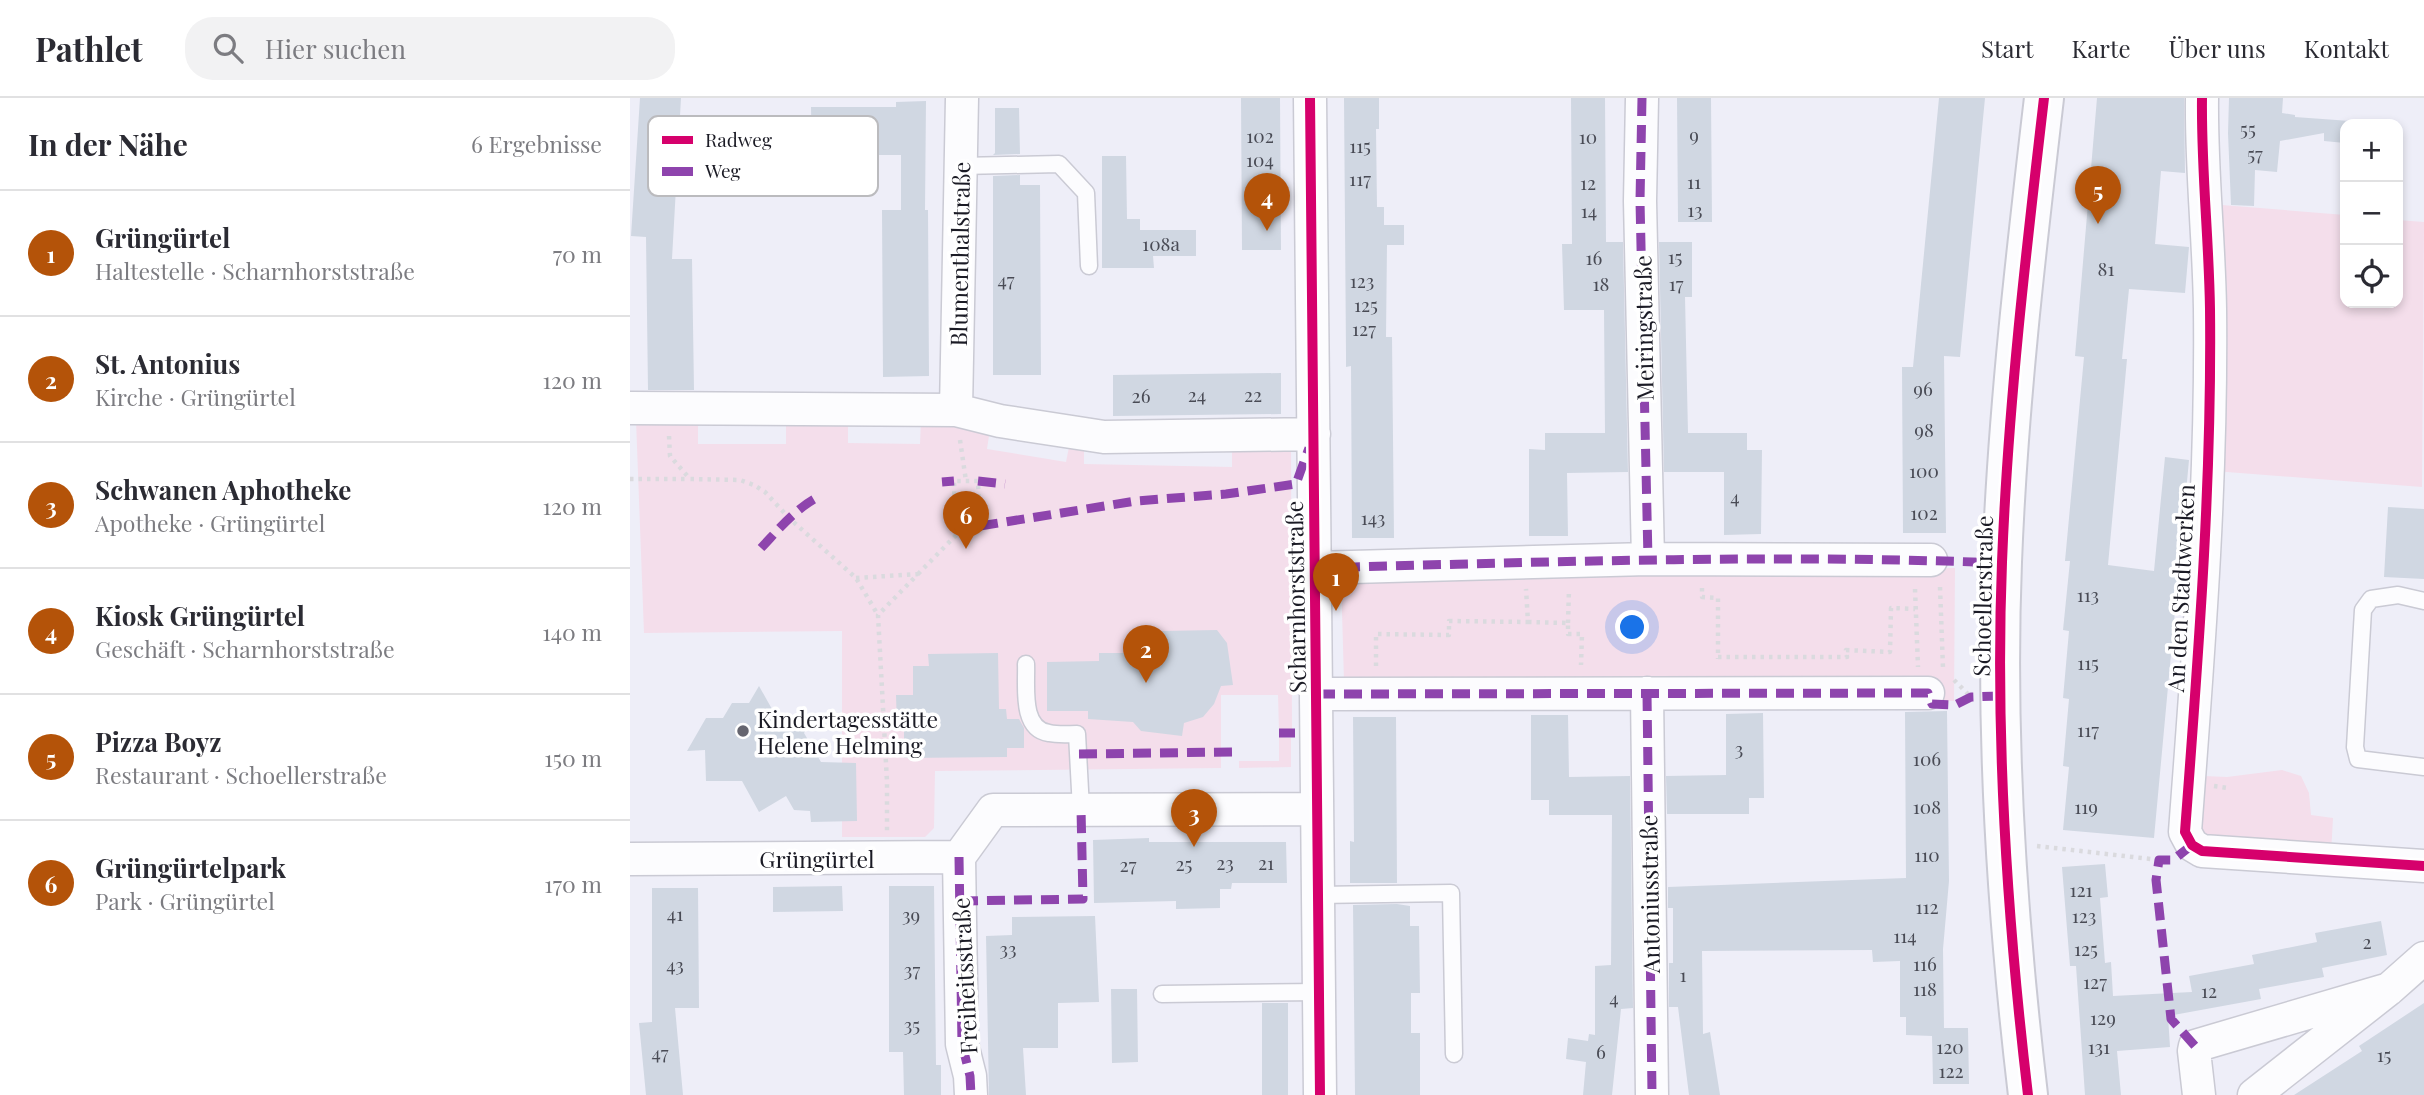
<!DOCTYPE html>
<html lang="de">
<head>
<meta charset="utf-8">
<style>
	:root { --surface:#fff; --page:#f2f2f3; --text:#2b2b33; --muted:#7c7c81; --line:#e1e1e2; --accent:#b45309 }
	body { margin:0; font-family:"Playfair Display",serif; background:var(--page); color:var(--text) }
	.controls { position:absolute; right:21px; top:21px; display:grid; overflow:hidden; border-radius:14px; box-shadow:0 4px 10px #0003 }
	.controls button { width:63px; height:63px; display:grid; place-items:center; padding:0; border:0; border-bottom:2px solid var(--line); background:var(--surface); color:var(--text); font:35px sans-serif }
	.you { position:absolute; left:1003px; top:530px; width:24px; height:24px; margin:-18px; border:5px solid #fff; border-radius:50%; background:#1a73e8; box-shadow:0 0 0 10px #1a73e833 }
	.badge { display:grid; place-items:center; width:46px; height:46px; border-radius:50%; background:var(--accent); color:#fff; font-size:23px; font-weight:700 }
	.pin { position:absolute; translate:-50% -58px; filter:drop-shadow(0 2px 4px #0008) }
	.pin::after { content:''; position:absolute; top:37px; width:24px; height:21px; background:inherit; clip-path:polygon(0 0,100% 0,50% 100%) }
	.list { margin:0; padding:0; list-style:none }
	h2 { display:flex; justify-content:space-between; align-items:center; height:91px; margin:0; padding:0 28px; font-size:30px }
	h2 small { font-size:23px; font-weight:400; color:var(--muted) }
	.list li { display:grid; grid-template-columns:46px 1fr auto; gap:21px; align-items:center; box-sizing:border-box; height:126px; padding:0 28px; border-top:2px solid var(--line) }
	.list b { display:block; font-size:26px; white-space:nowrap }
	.list p { margin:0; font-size:23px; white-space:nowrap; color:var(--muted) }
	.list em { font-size:23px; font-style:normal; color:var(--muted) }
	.icon { flex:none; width:38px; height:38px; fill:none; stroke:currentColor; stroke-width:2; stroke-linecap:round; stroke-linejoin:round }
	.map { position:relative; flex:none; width:1794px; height:997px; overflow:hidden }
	header { display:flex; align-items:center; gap:42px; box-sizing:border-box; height:98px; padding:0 35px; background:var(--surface); border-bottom:2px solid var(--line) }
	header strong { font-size:33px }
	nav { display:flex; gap:38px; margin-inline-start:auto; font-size:24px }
	.search { width:490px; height:63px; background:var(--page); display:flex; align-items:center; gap:18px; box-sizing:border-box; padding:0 24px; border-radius:28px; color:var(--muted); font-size:26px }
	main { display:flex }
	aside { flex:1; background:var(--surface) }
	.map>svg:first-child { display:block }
	.green { fill:#f4deeb }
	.building { fill:#d0d7e2 }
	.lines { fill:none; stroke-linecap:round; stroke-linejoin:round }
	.lane-casing { stroke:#cacad4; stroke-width:19 }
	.street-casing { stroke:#cacad4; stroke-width:35 }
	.primary-casing { stroke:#cacad4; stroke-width:42 }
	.path { stroke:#dadade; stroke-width:4.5; stroke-dasharray:3.5 5; stroke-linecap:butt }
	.lane { stroke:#fcfcfe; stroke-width:16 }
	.street { stroke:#fcfcfe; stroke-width:32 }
	.primary { stroke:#fcfcfe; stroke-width:38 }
	.quiet { stroke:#8e44ad; stroke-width:9; stroke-dasharray:18 9; stroke-linecap:butt }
	.cycleway-casing { stroke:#fff; stroke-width:15 }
	.cycleway { stroke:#d6006c; stroke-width:10 }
	.poi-dot { fill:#65656f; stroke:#fff; stroke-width:2.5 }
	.labels { text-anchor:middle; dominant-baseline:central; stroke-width:7; stroke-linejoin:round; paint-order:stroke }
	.number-label { font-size:19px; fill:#494b55 }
	.street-label { font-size:23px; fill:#1b1b25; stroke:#fff }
	.poi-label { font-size:23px; fill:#1b1b25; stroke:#fff; text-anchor:start }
	.key { fill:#fff; stroke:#bbbbbe; stroke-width:2 }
	.key-label { font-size:19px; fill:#1b1b25 }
</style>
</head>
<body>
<header>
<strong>Pathlet</strong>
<div class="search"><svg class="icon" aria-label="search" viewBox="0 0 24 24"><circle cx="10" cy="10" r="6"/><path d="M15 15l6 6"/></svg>Hier suchen</div>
<nav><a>Start</a><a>Karte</a><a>Über uns</a><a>Kontakt</a></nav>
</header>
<main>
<aside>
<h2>In der Nähe<small>6 Ergebnisse</small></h2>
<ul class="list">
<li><span class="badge">1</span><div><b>Grüngürtel</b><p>Haltestelle · Scharnhorststraße</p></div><em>70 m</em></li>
<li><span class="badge">2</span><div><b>St. Antonius</b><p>Kirche · Grüngürtel</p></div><em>120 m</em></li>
<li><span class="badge">3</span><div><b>Schwanen Aphotheke</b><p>Apotheke · Grüngürtel</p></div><em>120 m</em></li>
<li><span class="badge">4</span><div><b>Kiosk Grüngürtel</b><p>Geschäft · Scharnhorststraße</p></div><em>140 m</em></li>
<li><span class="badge">5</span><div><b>Pizza Boyz</b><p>Restaurant · Schoellerstraße</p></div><em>150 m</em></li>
<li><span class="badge">6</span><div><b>Grüngürtelpark</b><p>Park · Grüngürtel</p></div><em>170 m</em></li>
</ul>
</aside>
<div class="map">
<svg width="1794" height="997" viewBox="0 0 1794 997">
	<rect width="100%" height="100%" fill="#eeeef8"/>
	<path class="green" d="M1592,107L1715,117V205H1768V122L1794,124L1792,389L1584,373Z
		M156,320L218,321V345L290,346L291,322L360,331L357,351L436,364L440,344L454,346V366L602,369V348L661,347L662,633L649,632L648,597H591V670L305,673L304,730L295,739H212V533L14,535L6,322L68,321V346H156Z
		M1325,470L1324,603L1303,602L1302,579L714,583L711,479Z
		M649,639L661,640V669L609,670V663H649Z
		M1652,672L1671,678L1679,695L1681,717L1703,720L1701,756L1591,748L1576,737L1563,717L1574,678L1597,679Z"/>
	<path class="building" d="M10,0H51L42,161H62L64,292H18L16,139L1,138Z
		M611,0H650L651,152H612Z
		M714,0H749V31H746L747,109H754V127H774V147H757L756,239H762L764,440H722L721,268L716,269V255Z
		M941,0H975L976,144H993L998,374L937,375L938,438H899V351L915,352V335H975L974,212H934L932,146H942Z
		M1047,0H1081L1082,124H1048Z
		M1309,0H1355L1330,259L1314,258L1316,435H1273L1272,269H1283Z
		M1467,0H1554L1555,75L1531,73L1525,146L1559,149L1555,195L1499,191L1492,261H1497L1478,467L1524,473L1535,359L1559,362L1524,740L1433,732L1439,669L1433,668L1439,601L1433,600L1439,533L1433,532L1440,463H1435L1454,259L1445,258Z
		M1599,0H1653L1652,15L1665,17V19L1720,23V26H1715V45L1694,43V35L1650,43L1647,74L1625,72L1624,108L1601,107L1598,35Z
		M296,3L295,112H298L299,278L253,279L252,112H271V57H217V63H182L181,9H266V4Z
		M365,10H389L390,56L363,57L365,55Z
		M472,58H496L497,121H510V132H566V158H523L524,170H472Z
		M390,77V87H410L411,277H363V78Z
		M1029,144H1062V199H1055L1058,335H1117V352H1132L1131,436L1094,437V374H1034Z
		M651,275V316L483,318V277Z
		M1758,409L1794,411V481L1754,479Z
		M587,532L597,545L603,587L591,588L584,606L573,619L554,625L552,638L511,633L503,624L458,621V613H417V564L469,563V555H498L510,541L533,536L532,533Z
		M368,555L369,611H376L377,621H389L394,630V650H377V659L274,660V631L267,630L266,597H283V568H299L298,556Z
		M129,588L147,620H183L174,635L191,664L226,665L227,723L181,724L180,713L164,712L156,698L129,714L112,683H76L75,652L57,653L76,620H93L102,605H119Z
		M1317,613L1319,783L1313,851L1314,930H1338L1339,986H1303L1302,938L1276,937V919H1270V863L1243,864L1242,852L1072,853L1073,936L1080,934L1090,997H1059L1048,909H1039V865H1043V810H1038V789L1276,780L1275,614Z
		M1133,615L1134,700H1119V716H1037L1036,678L1096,677V616Z
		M901,617H938L939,679L1000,678L1003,910L991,911L982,997H953L956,964L936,961L938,940L958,943L959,936L965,937V868L981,867L982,717H919V702H901Z
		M723,619H766L767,785H720V743L724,744Z
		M519,740V744H656L657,785H602L601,791H590V810L546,811V803L464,805L463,742Z
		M1475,766L1478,799L1470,800L1475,865L1481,864L1483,898L1562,894L1559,878L1624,866L1622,857L1687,844L1685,835L1751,823L1757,857L1692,870L1694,879L1629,891L1631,901L1538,918L1540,949L1487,953L1491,997H1455L1446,868H1440L1432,769Z
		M212,788L213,813L143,814V789Z
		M259,788H304L306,967H311V997H274L273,954H259Z
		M22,790H68L69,910H45L53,997H16L9,925L22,924Z
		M767,806L780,808V828H789L790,895H781V935H790V997H725L723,807Z
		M465,818L469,904L428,905V950H393L396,997H359L356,838L382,837V819Z
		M481,891H507L508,964L482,965Z
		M632,905H658V997H632Z
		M1794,905V997H1664L1732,953L1729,948Z"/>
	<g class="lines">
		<g class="lane-casing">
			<path id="lane" d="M331,68L429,66L456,95L459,168
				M1794,503L1768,497L1741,501L1733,512L1725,649L1728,661L1794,669
				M396,566C397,587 390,631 419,635C428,637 438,636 447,636L451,711
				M687,797L821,795L824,956
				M532,896L689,894"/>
		</g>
		<g class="street-casing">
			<path id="street" d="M680,0L690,997
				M1012,0L1010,103L1018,461
				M1572,0C1571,71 1579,141 1580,211C1582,386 1568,560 1555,734L1562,747L1572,753L1794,768
				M0,310L326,312L370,323L474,339L684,336
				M326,312L332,0
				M685,470L1018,461L1301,462
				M1017,595L1022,997
				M687,596L1298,595
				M329,759L363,712L686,711
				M329,759L332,946L340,978L341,997
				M0,761L329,759
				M1569,997L1564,953L1565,948L1759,891
				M1624,997L1759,891L1794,860"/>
		</g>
		<g class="primary-casing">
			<path id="primary" d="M1398,997C1377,820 1365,642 1372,464C1378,308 1396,154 1414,0"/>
		</g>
		<path class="path" d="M39,338L40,358L60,381L110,382L124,387L135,394L159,420L226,480L248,517
			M330,342L336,383
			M0,381H59
			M288,476L335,428H350L348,383H324L325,428H335
			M226,480L288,476L248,517L257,684V734
			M1310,489L1313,570
			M1072,490V499L1088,500V561
			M1285,491L1288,569
			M898,524L938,525V536H952L951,567
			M938,525L939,491
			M1088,559H1217L1216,552L1260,554L1261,510L1285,511
			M746,568V536L819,537V523L898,524L896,491
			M1324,582L1338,596
			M1584,688L1598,690
			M1407,748L1529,762"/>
		<use href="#lane" class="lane"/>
		<use href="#street" class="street"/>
		<use href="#primary" class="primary"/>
		<path class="quiet" d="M1012,0L1010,103L1018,461
			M348,383L375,386
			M312,384L324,383
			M350,428L506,403L596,396L666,386L679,350
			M131,450C149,431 165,411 188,399
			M685,470C914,464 1143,456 1372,465
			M1017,595L1022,997
			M687,596L1298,595L1302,606L1325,607L1341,599L1371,598
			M649,635H665
			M449,656L602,654
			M1562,747L1543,762H1529L1526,782L1541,921L1565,948
			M329,759L332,946L340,978L341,997
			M330,803L453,801L451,711"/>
		<g class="cycleway-casing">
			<path id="cycleway" d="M680,0L690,997
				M1572,0C1571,71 1579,141 1580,211C1582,386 1568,560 1555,734L1562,747L1572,753L1794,768
				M1398,997C1377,820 1365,642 1372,464C1378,308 1396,154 1414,0"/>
		</g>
		<use href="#cycleway" class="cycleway"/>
	</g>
	<circle class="poi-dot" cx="113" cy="633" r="7"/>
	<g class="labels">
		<g class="number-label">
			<text x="1618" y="30">55</text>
			<text x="1064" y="36">9</text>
			<text x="630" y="37">102</text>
			<text x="958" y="38">10</text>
			<text x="730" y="47">115</text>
			<text x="1625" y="55">57</text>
			<text x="630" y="61">104</text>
			<text x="730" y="80">117</text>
			<text x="1064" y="83">11</text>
			<text x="958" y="84">12</text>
			<text x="1065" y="111">13</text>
			<text x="959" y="112">14</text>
			<text x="531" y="145">108a</text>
			<text x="1045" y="158">15</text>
			<text x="964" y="159">16</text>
			<text x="1476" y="170">81</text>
			<text x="376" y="181">47</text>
			<text x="732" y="182">123</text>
			<text x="971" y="185">18</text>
			<text x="1046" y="185">17</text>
			<text x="736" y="206">125</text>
			<text x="734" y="230">127</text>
			<text x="1293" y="290">96</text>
			<text x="567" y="296">24</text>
			<text x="623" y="296">22</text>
			<text x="511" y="297">26</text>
			<text x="1294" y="331">98</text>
			<text x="1294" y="372">100</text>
			<text x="1105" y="398">4</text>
			<text x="1294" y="414">102</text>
			<text x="743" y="419">143</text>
			<text x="1458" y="496">113</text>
			<text x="1458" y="564">115</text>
			<text x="1458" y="631">117</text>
			<text x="1109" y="650">3</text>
			<text x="1297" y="660">106</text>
			<text x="1297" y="708">108</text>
			<text x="1456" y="708">119</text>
			<text x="1297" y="756">110</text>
			<text x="595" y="764">23</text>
			<text x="636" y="764">21</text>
			<text x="554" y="765">25</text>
			<text x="498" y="766">27</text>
			<text x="1451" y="791">121</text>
			<text x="1297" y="808">112</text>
			<text x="45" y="815">41</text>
			<text x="281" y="816">39</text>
			<text x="1454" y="817">123</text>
			<text x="1275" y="837">114</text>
			<text x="1737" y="843">2</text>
			<text x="378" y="850">33</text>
			<text x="1456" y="850">125</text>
			<text x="1295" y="865">116</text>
			<text x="45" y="866">43</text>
			<text x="282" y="871">37</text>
			<text x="1053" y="876">1</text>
			<text x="1465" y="883">127</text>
			<text x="1295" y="890">118</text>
			<text x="1579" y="892">12</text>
			<text x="984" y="899">4</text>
			<text x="1473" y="919">129</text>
			<text x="282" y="926">35</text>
			<text x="1320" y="948">120</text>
			<text x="1469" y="948">131</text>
			<text x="971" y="953">6</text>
			<text x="30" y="954">47</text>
			<text x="1754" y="956">15</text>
			<text x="1321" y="972">122</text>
		</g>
		<g class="street-label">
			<text transform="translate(329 156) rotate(-89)">Blumenthalstraße</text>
			<text transform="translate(1013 230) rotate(-91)">Meiringstraße</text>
			<text transform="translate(1550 490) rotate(-87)">An den Stadtwerken</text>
			<text transform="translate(1352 498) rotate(-89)">Schoellerstraße</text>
			<text transform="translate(665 499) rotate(-91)">Scharnhorststraße</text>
			<text x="187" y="760">Grüngürtel</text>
			<text transform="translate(1019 796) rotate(-91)">Antoniusstraße</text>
			<text transform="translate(334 878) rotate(-93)">Freiheitsstraße</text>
		</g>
		<g class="poi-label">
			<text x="127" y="620">Kindertagesstätte<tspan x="127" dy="26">Helene Helming</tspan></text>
		</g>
	</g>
	<rect x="18" y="18" width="230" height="80" rx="10" class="key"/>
	<rect x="32" y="38" width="31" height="8" fill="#d6006c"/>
	<rect x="32" y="69" width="31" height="9" fill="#8e44ad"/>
	<g class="key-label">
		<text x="75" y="49">Radweg</text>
		<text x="75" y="80">Weg</text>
	</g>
</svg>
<div class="controls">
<button>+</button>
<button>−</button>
<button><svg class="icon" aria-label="locate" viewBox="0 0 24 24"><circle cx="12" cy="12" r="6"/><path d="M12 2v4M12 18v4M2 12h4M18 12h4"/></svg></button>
</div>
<div class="you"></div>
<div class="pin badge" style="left:706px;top:513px">1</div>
<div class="pin badge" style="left:516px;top:585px">2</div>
<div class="pin badge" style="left:564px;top:749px">3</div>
<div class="pin badge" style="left:637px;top:133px">4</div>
<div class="pin badge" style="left:1468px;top:126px">5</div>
<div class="pin badge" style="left:336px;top:451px">6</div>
</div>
</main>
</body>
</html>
